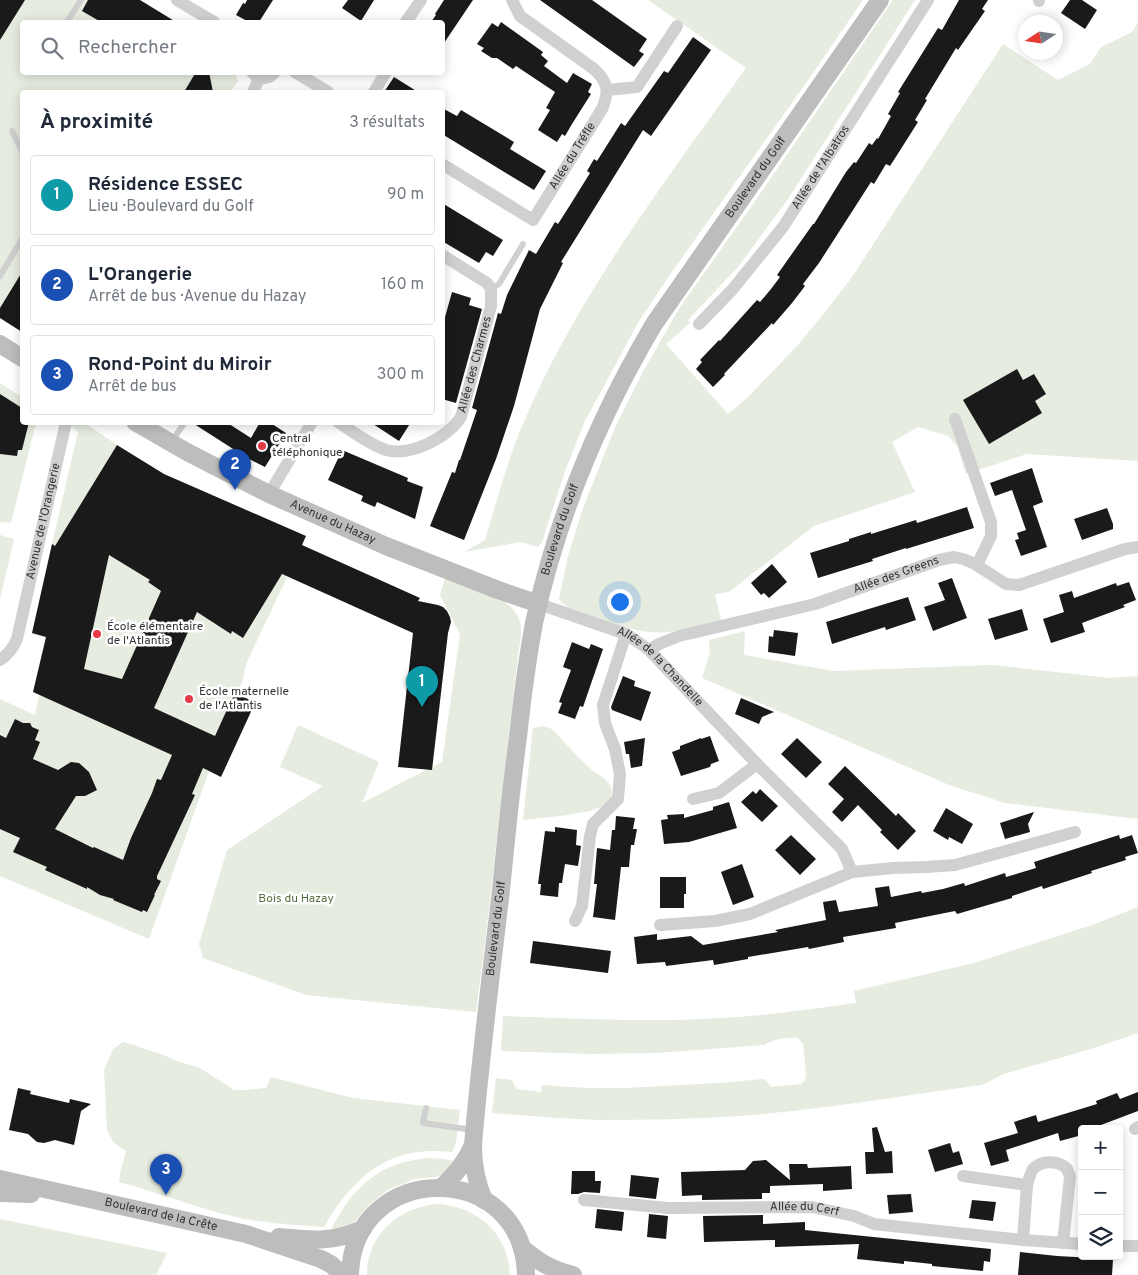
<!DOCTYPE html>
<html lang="fr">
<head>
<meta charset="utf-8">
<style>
	:root { --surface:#fff; --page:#f2f2f3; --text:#1f2937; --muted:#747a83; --line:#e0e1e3; --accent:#e63946 }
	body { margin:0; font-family:Overpass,sans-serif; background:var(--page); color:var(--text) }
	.controls { position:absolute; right:15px; bottom:15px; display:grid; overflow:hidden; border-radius:5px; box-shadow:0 2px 12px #0003 }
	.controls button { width:45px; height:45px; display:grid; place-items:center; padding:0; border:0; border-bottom:1px solid var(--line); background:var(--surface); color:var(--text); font:25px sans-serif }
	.compass { position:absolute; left:1018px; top:15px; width:45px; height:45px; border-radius:50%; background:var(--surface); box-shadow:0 2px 12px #0003; rotate:258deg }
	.you { position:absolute; left:619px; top:601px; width:18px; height:18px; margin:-12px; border:4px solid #fff; border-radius:50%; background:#1a73e8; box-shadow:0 0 0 8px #1a73e833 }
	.badge { display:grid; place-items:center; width:32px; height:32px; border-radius:50%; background:var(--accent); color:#fff; font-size:16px; font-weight:700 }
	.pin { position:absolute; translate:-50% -41px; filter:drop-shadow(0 1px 2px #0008) }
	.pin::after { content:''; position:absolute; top:26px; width:18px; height:15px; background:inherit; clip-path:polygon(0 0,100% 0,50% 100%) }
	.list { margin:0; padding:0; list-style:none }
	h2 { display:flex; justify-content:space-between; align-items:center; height:65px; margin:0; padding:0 20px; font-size:21px }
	h2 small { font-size:16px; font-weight:400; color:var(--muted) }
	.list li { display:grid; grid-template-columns:32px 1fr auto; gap:15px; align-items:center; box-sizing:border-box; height:80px; margin:0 10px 10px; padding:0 10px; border:1px solid var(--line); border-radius:5px }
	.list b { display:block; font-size:19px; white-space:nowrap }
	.list p { margin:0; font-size:16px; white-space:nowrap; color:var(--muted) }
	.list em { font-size:16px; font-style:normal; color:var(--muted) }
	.icon { flex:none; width:28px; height:28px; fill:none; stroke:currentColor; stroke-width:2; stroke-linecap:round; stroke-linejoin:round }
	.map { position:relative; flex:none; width:1138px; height:1275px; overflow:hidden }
	.search { position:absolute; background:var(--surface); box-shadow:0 2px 12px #0003; left:20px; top:20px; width:425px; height:55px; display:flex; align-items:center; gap:12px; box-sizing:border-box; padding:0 18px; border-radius:5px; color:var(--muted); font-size:19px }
	.panel { position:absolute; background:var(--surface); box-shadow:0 2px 12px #0003; left:20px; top:90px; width:425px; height:335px; border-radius:5px }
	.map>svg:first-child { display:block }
	.green { fill:#e6ecdf }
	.building { fill:#1a1a1a; fill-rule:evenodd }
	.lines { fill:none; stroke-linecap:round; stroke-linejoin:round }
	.lane { stroke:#d0d0d0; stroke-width:6 }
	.street { stroke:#d0d0d0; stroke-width:12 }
	.secondary { stroke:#bdbdbd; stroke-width:18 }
	.poi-dot { fill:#e63946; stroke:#fff; stroke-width:2 }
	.labels { text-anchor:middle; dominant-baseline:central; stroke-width:5; stroke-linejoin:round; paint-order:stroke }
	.street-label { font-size:12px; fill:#333; stroke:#fff }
	.poi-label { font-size:12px; fill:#333; stroke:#fff; text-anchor:start }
	.park-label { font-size:12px; fill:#56703f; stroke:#fff }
</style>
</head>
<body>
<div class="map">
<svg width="1138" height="1275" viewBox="0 0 1138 1275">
	<rect width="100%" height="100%" fill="#fff"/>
	<path class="green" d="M0,0H140L176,22H22V72H234L238,81L230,92H22V332L0,318Z
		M648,0H863L804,86L669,276L638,323L585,421L565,471L542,542L538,547L521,542L464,552L485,540C496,504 506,466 520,431C575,298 663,185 746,68Z
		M893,0H915L788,199L738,267L688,320L690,323L666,344L728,414L748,397L797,346L822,316L852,277L1003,44L1058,80L1090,64L1101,47L1132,32L1138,22V461L1027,454L966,474L957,446L948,436L918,427L892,442L915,492L814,526L729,592L715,594L721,620C704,624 686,630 668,632C641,635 614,624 589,615C578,611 566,609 559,599L568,556L583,508L616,425L644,370L680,307L751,207Z
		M0,383L22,397V422L36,423L11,523L0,522Z
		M72,423H85L117,445L55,546L84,564L99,549L150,580L148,582L198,613L200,611L214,623L230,633L232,631L243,638L281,574L287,577L246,664L242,683L237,693L149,939L0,876V699L35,715L51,639L32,634L52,544L78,432L70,425Z
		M0,535L14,539L0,599Z
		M445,578L505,602C526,618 522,631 518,655L485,943L476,1012L306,995L203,958L199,944L227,850L323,786L280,767L298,725L379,762L362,803L442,762L460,634L440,595Z
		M745,631L744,655L834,671L992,665L1110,678L1138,676V819L1005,803L949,785L702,678L710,652L709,640Z
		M542,726L552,729L582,761L592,770L605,779L611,787L612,792L611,799L607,805L590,811L568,815L523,820L533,728Z
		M1138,907V1033L1091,1049L1004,1074L982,1085C901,1096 820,1110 738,1116C692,1119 645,1120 598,1120C563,1119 527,1116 492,1113L496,1078L512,1080L516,1089L541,1092L542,1085L587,1088H624L719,1083L765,1079L771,1087L801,1084L805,1080L806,1073L803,1044L798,1038C787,1037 773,1039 764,1045L657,1053L592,1054L501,1051L503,1016C575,1018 648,1023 720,1018C765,1016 811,1009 856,1003L854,991L974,963L1092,925Z
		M123,1042L131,1044L166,1056L179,1062L200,1068L234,1090H247L266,1088L271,1077L353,1098L460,1110L456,1143L452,1152C389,1145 353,1176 324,1227C296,1225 268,1224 240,1218C199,1209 160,1193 119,1182L120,1174L126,1151L114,1143L107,1130L104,1070L113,1049Z
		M429,1158L445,1159L457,1162L443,1174L436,1177L415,1179L389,1189L370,1204L353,1224L347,1228L331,1231C344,1202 364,1177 395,1165C406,1161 418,1159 429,1158Z
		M438,1204C478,1207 509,1234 510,1275H367C367,1234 399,1207 438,1204Z
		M0,1219L167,1253L156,1275H0Z"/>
	<path class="building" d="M0,0H25L0,40Z
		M88,0H140L176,22H101L82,11Z
		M247,0H273L259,22H249L236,15L243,3L245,4Z
		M348,0H374L361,21L342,8Z
		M444,0H473L442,46V22H431L436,15L435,14Z
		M540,0H592L647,39L639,51L644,54L634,67Z
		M959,0H988L982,9L985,11L958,50L956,48L925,99L927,100L915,120L918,122L899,152L890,166L886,164L874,184L871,182L819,263L803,284L805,286L792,303L773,325L772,323L724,374L725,375L713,387L696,369L702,362L700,360L719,340L720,341L757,300L760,302L771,289L780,277L777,275L813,224H814L846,172L854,162L856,163L869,143L872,145L877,138L878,139L891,116L888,114L900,93L898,92L938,28L942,30Z
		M1070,0H1082L1097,10L1085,29L1061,13Z
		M501,22L543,52L541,55L548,61L544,66L567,83L573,73L592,84L588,92L591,94L572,124L565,136L562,134L557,142L538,130L550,110L546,108L555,92L516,66L513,69L497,58H492L481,51L484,48L477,44L492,23L498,27Z
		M693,37L711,50L651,136L643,130L561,262L563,263L540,309L514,406L496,459L464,540L430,526L452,472L455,473L459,460H460L477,410L472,408L498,313L501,314L507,295L529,250L536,254L555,222L558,224L572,202L590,173L587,171L594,159L597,161L621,123L625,126L664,71L668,73Z
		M196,72H209L213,92H184Z
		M394,77L418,92H384Z
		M442,108L457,116L461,110L514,142L510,149L546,171L534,190L442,134Z
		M442,203L503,240L493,256L486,252L479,263L442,241Z
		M22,272V332L0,318V308Z
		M452,292L471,298L469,305L482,309L456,403L442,399V328Z
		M1017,369L1023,380L1034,374L1046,394L1035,401L1042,413L989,444L963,400Z
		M0,394L22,408V422H29L22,450H18L17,456L0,454Z
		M191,422H226L251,438L260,422H269L286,433L265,467L241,455V454Z
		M370,422H411L399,441Z
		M117,445L164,474L306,536L302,545L420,598L418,601L438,605L443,607L447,611L450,617L451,622L448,633L432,770L398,767L413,633L282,574L243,638L232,631L231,634L197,612L154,708L215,736L235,692L255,703L221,777L203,768L192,794L195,795L157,876V879L161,881L154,895H155L147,912L143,910L142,912L113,900L114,899L100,895L87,887V889L45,870L47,867L13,852L20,838L0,829V735L6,738L15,719L23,723H30L32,727L39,730L35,740L40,742L33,759L58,770L71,762L79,763L89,772L97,790L85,796H76L55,829L93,848L94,847L123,860L131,838L152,793L157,779L161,780L172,755L33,692L46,637L32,633L52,544L55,546ZM109,555L150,580L148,582L161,591L122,679L84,669Z
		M342,450L408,478L407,481L423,487L415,519L377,502L375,507L361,501L363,496L328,480Z
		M1032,468L1043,502L1033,506L1047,547L1021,556L1015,540L1019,539L1017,533L1026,530L1012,490L995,496L990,483Z
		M967,507L974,528L906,549V548L872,559L873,561L818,578L810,553L849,541V539L871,532V534L916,520L917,523Z
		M1107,508L1113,524V529L1082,540L1074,519Z
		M772,564L787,582L769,598L764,593L761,595L751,583Z
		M952,578L967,618L933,631L924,607L945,600L938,583Z
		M1129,582L1136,600L1123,605L1125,607L1082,623L1085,632L1051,643L1043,619L1064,612L1059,595L1072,591L1074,598L1116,583L1117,586Z
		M908,597L916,620L886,630L885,627L832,644L826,622Z
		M1022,609L1028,630L995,640L988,619Z
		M774,630L798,633L795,656L768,652L769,636L773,637Z
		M572,642L589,649L591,644L603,649L583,707L580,706L575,719L558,713L562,703L559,702L571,670L563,667Z
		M623,676L635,681L634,686L651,692L641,721L612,710L611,707Z
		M741,698L774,712L762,717L759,724L735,714Z
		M710,736L719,761L711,764L710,767L681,776L672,752L680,749V746L701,738V739Z
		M645,738L642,766L631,768L629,754H626L624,742Z
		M797,738L822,762L806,778L781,754Z
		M845,766L896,816L898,813L916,831L898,850L880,832L882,830L858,805L842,822L832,812L844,799L828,784Z
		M760,789L778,806L762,822L741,802L753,791L756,794Z
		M729,802L737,828L689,842L664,844L661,820L668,819L667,815L684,814V818L713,810V807Z
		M946,808L973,824L962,844L949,837L948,840L933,831Z
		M1034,812L1028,824L1030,832L1005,839L1000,823Z
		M616,816L635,818L633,829H637L634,845H631L629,867H621L615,920L593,917L597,884H594L597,848L610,850L612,830H615Z
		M555,827L577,830L576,845L581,846L578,866L565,864L562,883H559L558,897L540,895L541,884H538L545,831L555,832Z
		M791,835L816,859L800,875L775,850Z
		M1119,835L1120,839L1132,835L1138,853L1125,857L1126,860L1091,871L1092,873L1043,889L1042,886L1012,896V898L957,914L955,911L895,923L896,928L843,937L844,942L809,949L808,947L748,957V959L714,965L713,960L666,966L665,962L637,964L634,937L657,934V940L691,936L703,945L778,932L775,930L826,920L823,902L836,900L839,912L878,906L875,888L889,886L891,897L921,891L922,893L943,889L964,883L965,886L1005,873L1006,877L1036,868L1034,862Z
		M742,864L754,897L733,905L721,872Z
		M660,877H686V894H684V908H660Z
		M533,941L611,951L608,973L530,963Z
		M18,1088L31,1091L30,1094L69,1103L70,1099L91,1104L81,1111L74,1145L55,1140L44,1143L37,1142L28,1134L9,1130Z
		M1138,1092V1111L1093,1128L1082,1129V1135L1060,1141L1058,1133L1006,1150L1009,1161L991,1166L984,1143L1018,1133L1014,1122L1036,1115L1038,1122L1097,1104L1096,1101L1117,1093L1120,1099Z
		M877,1127L885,1152L892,1151L893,1173L866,1174L865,1152H874L872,1128Z
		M950,1143L953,1153L959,1151L963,1164L935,1172L928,1150Z
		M766,1160L790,1180L789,1164H807L808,1168L851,1166L852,1189L823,1191V1184L770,1186V1193H762V1199L702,1200V1195L682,1196L681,1172L745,1170L753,1161Z
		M572,1171H595V1181H601L600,1193L584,1192L578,1194H571Z
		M631,1175L659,1178L656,1199L629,1196Z
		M911,1194L913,1212L889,1214L887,1195Z
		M972,1200L996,1202L993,1221L969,1218Z
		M597,1209L624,1212L622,1231L595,1228Z
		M649,1214L668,1216L666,1239L647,1237Z
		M763,1215V1224L805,1222V1230L991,1249L990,1262L984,1261L983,1271L932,1266V1264L904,1261V1264L857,1259L859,1244L775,1247V1240L704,1242L703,1216Z
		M1020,1252L1057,1256L1113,1259L1112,1275H1018Z"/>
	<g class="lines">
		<path class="lane" d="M67,22L81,0
			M12,131L22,151
			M0,276L22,239
			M491,289L499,284L523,244
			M172,441L185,422
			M426,1108L423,1123L473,1130"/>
		<g class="street">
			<path d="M177,0L214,22"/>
			<path d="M1039,1V0"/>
			<path d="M406,22L421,0"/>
			<path d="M252,72C259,81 269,80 275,72"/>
			<path d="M295,72L328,92"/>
			<path d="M607,90L637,87L677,26"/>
			<path d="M253,92L259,78"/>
			<path d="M374,92L386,72"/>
			<path id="s1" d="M442,164L533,220L602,109C609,92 609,83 594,69L520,16L512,0"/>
			<path id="s2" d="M699,324L732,290L783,227L928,0"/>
			<path d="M955,419L991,522V536L977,565"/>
			<path id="s3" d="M338,422C352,431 370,445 386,450C411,457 448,437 461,417L491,306V289L487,283L442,255"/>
			<path d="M269,494L312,422"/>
			<path id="s4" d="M539,604L626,634L638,642L649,650L757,764L842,849L852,872L893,868L926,867L955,865L1075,832"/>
			<path id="s5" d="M649,650L659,644L679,636L815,604L939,560L954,557L963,559L973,563L1006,584L1019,585L1125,549L1138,547"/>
			<path id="s6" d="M0,660C8,655 13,648 17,639L66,422"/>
			<path d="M693,799L719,793L757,764"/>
			<path d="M575,921L582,906L590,836L593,824L618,799L620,774L615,749L605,723L603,705L626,634"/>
			<path d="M660,925L715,921L750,914L852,872"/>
			<path d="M1135,1129L1138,1127"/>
			<path d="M963,1176L1027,1185"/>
			<path id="s7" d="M584,1200L668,1208L812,1207L854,1216L874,1224L1023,1240L1082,1244"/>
			<path d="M1023,1240L1027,1185C1029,1179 1030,1174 1033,1169C1041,1160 1059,1160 1067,1169C1068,1171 1069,1174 1070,1177L1063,1243"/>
			<path d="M1119,1246H1138"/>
		</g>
		<g class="secondary">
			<path d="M0,344L22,358"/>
			<path id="s8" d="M135,422L187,452L269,494L386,546L498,590L539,604"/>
			<path id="s9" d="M0,1179L246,1234L321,1259L332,1265L342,1275"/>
			<path d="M442,1187C455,1174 466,1162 473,1145"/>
			<path d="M0,1193L31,1194"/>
			<path id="s10" d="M484,1200C476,1182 473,1164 473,1145C480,1060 491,975 501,890C506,839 511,788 518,737C522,699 527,661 534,623C557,517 599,417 654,324L880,0"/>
			<path d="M279,1237C311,1240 333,1243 363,1229"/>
			<path d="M522,1248C539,1262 552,1270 573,1275"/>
			<path d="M350,1275C353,1160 523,1158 526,1275"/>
		</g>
	</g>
	<g class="poi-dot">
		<circle cx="262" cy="446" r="5"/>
		<circle cx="97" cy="634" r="5"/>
		<circle cx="189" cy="699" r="5"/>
	</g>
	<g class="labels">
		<g class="street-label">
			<text stroke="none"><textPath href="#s1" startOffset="182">Allée du Tréfle</textPath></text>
			<text stroke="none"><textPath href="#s2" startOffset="199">Allée de l'Albatros</textPath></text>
			<text stroke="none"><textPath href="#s10" startOffset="1084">Boulevard du Golf</textPath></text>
			<text stroke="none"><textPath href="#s3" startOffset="196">Allée des Charmes</textPath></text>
			<text stroke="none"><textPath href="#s6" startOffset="148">Avenue de l'Orangerie</textPath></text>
			<text stroke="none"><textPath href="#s8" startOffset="222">Avenue du Hazay</textPath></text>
			<text stroke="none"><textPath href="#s10" startOffset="679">Boulevard du Golf</textPath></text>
			<text stroke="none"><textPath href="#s5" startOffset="259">Allée des Greens</textPath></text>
			<text stroke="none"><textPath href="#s4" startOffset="139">Allée de la Chandelle</textPath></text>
			<text stroke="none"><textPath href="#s10" startOffset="274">Boulevard du Golf</textPath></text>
			<text stroke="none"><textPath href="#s7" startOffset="221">Allée du Cerf</textPath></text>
			<text stroke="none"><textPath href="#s9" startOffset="165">Boulevard de la Crête</textPath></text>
		</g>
		<g class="poi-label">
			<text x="272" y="439">Central<tspan x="272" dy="14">téléphonique</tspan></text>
			<text x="107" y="627">École élémentaire<tspan x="107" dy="14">de l'Atlantis</tspan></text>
			<text x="199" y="692">École maternelle<tspan x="199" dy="14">de l'Atlantis</tspan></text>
		</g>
		<g class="park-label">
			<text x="296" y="899">Bois du Hazay</text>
		</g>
	</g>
</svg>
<div class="controls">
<button>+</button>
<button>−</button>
<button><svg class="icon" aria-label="layers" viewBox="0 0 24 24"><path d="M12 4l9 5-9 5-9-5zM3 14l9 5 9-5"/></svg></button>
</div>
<svg class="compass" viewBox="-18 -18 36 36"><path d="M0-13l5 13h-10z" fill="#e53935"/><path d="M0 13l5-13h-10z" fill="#747a83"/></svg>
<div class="you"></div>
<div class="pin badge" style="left:422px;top:707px;background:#0f9aa8">1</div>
<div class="pin badge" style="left:235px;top:490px;background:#1a4fb4">2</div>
<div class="pin badge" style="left:166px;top:1195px;background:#1a4fb4">3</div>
<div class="search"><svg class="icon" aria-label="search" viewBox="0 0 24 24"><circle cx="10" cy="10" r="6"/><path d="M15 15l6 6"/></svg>Rechercher</div>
<section class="panel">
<h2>À proximité<small>3 résultats</small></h2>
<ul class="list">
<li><span class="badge" style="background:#0f9aa8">1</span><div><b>Résidence ESSEC</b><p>Lieu · Boulevard du Golf</p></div><em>90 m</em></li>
<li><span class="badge" style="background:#1a4fb4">2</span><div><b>L'Orangerie</b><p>Arrêt de bus · Avenue du Hazay</p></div><em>160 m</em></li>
<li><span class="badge" style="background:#1a4fb4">3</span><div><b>Rond-Point du Miroir</b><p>Arrêt de bus</p></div><em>300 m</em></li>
</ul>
</section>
</div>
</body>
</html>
